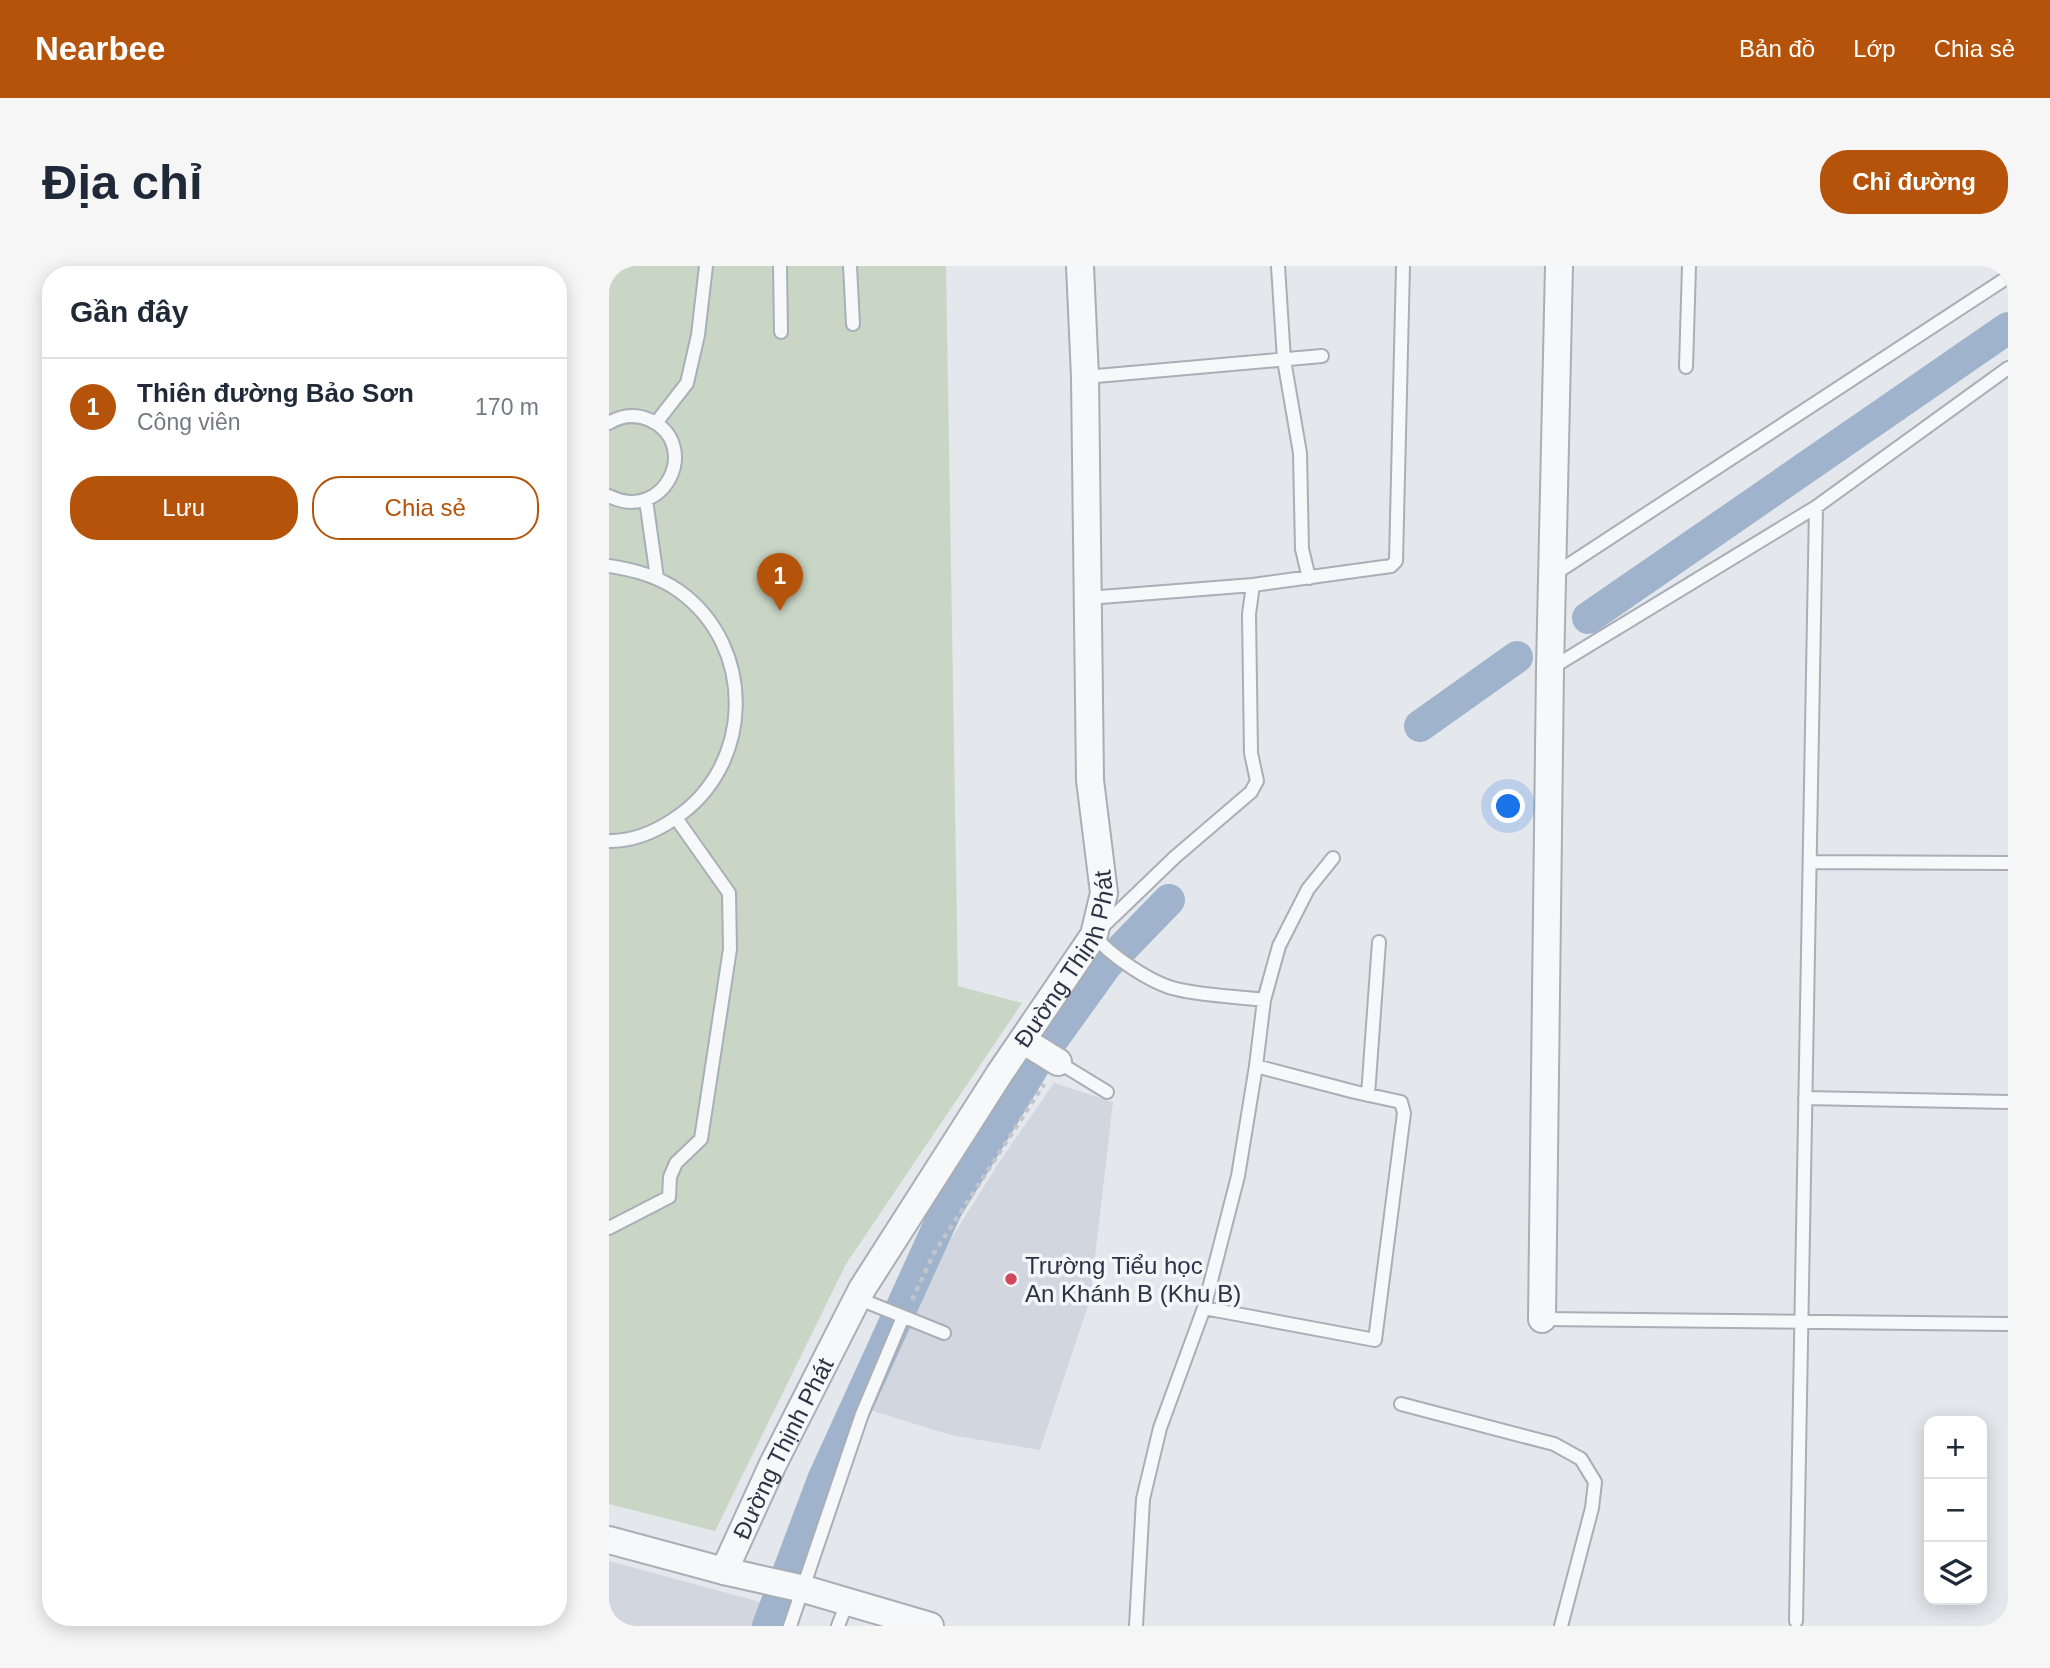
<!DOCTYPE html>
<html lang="vi">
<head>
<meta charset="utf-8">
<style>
	:root { --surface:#fff; --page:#f6f6f7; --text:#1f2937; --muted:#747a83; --line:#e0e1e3; --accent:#b45309 }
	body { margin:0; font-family:Helvetica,sans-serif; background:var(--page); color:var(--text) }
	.controls { position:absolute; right:21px; bottom:21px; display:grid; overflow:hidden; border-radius:14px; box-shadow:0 4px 18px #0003 }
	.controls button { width:63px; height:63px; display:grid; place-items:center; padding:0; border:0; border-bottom:2px solid var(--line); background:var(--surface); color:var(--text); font:35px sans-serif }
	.you { position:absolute; left:900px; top:541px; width:24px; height:24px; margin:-18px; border:5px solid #fff; border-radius:50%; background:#1a73e8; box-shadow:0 0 0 10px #1a73e833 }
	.badge { display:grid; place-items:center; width:46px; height:46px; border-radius:50%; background:var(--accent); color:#fff; font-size:23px; font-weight:700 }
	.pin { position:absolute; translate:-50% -58px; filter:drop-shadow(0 2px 4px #0008) }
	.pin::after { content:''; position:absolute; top:37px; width:24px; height:21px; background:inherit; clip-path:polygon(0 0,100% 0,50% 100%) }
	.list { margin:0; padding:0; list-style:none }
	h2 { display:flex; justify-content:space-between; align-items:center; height:91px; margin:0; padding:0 28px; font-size:30px }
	h2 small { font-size:23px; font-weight:400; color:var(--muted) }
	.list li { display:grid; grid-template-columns:46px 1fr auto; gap:21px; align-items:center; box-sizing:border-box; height:98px; padding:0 28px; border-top:2px solid var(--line) }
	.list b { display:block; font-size:26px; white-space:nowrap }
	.list p { margin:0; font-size:23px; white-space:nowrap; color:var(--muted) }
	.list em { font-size:23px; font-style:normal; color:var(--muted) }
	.actions { display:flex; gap:14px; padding:21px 28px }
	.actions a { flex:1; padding:16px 0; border:2px solid var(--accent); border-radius:28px; text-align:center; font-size:24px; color:var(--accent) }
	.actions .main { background:var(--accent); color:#fff }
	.icon { flex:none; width:38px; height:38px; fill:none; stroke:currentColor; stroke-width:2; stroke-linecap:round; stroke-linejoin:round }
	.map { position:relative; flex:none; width:1399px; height:1360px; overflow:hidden; border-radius:28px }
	header { display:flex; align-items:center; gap:42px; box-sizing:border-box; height:98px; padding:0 35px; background:var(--accent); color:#fff }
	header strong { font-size:33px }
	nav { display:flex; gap:38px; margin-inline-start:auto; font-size:24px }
	.intro { display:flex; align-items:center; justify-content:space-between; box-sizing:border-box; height:168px; padding:0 42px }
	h1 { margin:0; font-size:49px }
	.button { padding:18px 32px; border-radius:28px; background:var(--accent); color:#fff; font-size:24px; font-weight:700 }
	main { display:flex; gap:42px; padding:0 42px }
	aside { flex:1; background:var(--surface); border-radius:28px; box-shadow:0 4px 18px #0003 }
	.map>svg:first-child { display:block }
	.built { fill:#d2d6de }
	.green { fill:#c9d6c5 }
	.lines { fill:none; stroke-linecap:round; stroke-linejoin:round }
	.canal { stroke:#9fb4cc; stroke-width:32 }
	.service-casing { stroke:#a9aeb7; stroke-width:16 }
	.minor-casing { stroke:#a9aeb7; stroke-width:30 }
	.path { stroke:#c2c5cb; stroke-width:4.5; stroke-dasharray:5 5; stroke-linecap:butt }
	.service { stroke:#f7f8fa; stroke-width:12 }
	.minor { stroke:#f7f8fa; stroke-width:26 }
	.poi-dot { fill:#d1495b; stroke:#f4f6f9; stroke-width:2.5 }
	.labels { text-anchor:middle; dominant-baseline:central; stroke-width:7; stroke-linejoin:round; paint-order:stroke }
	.street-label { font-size:24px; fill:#2b3445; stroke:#f4f6f9 }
	.poi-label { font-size:24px; fill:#2b3445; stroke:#f4f6f9; text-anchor:start }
</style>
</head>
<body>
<header>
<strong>Nearbee</strong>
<nav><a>Bản đồ</a><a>Lớp</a><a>Chia sẻ</a></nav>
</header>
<div class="intro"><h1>Địa chỉ</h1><a class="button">Chỉ đường</a></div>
<main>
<aside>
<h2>Gần đây<small></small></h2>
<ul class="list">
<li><span class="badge">1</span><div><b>Thiên đường Bảo Sơn</b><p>Công viên</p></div><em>170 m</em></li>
</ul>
<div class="actions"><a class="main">Lưu</a><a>Chia sẻ</a></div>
</aside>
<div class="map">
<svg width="1399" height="1360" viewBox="0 0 1399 1360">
	<rect width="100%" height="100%" fill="#e4e7ec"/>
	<path class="built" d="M445,817L504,836L481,1034L431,1184L342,1169L261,1144L330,992L391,895Z
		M0,1295L155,1337L146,1360H0Z"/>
	<path class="green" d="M0,0H337L349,720L413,737L237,998L106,1265L0,1238Z"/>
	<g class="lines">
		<path class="canal" d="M979,352L1399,62
			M811,460L908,391
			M159,1360L214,1214L337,944L426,798L498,698L560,634"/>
		<g class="service-casing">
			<path id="service" d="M171,0L172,66
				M241,0L244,58
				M669,0L675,94L691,187L693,283L700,312
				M1077,101L1080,0
				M476,111L713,90
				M0,157C13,149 27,148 41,154C93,178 56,258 0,230
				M47,157L78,117L89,69L97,0
				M37,234L48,312
				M0,300C25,304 49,310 70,325C148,381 145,501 65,553C46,566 23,575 0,575
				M944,309L1399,11
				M479,332L644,319
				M941,403L1207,241L1399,102
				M1201,596L1399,597
				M655,734C626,730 595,730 567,723C542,717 500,689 485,669L566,591L642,526L648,515L642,487L640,348L644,319L782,300L787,295L794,0
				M449,796L498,826
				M759,829L770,676
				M1196,832L1399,836
				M0,962L60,931L61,911L67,897L92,873L121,683L120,627L67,552
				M248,1032L335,1067
				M595,1042L766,1074L795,847L792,836L746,826L647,800
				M933,1053L1399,1058
				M792,1138L945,1178L972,1193L986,1216L983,1242L952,1360
				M1187,1355L1207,241
				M181,1360L253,1148L294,1051
				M229,1360L238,1336
				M527,1360L534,1233L551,1162L595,1042L629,910L647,800L655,734L670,680L699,623L724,592"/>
		</g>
		<g class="minor-casing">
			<g id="minor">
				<path d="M415,775L449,796"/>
				<path d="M933,1053L941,403L950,0"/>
				<path d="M0,1274L115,1305L195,1323L321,1360"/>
				<path id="s1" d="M115,1305L164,1198L253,1023L391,807L485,669L495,627L481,514L476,111L471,0"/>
			</g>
		</g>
		<path class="path" d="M303,1034L325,987L435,818"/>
		<use href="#service" class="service"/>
		<use href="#minor" class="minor"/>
	</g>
	<circle class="poi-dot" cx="402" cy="1013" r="7"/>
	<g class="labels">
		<g class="street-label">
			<text stroke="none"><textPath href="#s1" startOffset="704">Đường Thịnh Phát</textPath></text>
			<text stroke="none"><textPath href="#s1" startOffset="136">Đường Thịnh Phát</textPath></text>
		</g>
		<g class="poi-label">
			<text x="416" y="999">Trường Tiểu học<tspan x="416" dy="28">An Khánh B (Khu B)</tspan></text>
		</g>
	</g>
</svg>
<div class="controls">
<button>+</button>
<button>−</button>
<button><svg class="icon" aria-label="layers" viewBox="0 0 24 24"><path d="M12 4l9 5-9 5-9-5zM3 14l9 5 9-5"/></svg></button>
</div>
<div class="you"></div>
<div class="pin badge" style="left:171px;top:345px">1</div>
</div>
</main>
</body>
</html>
